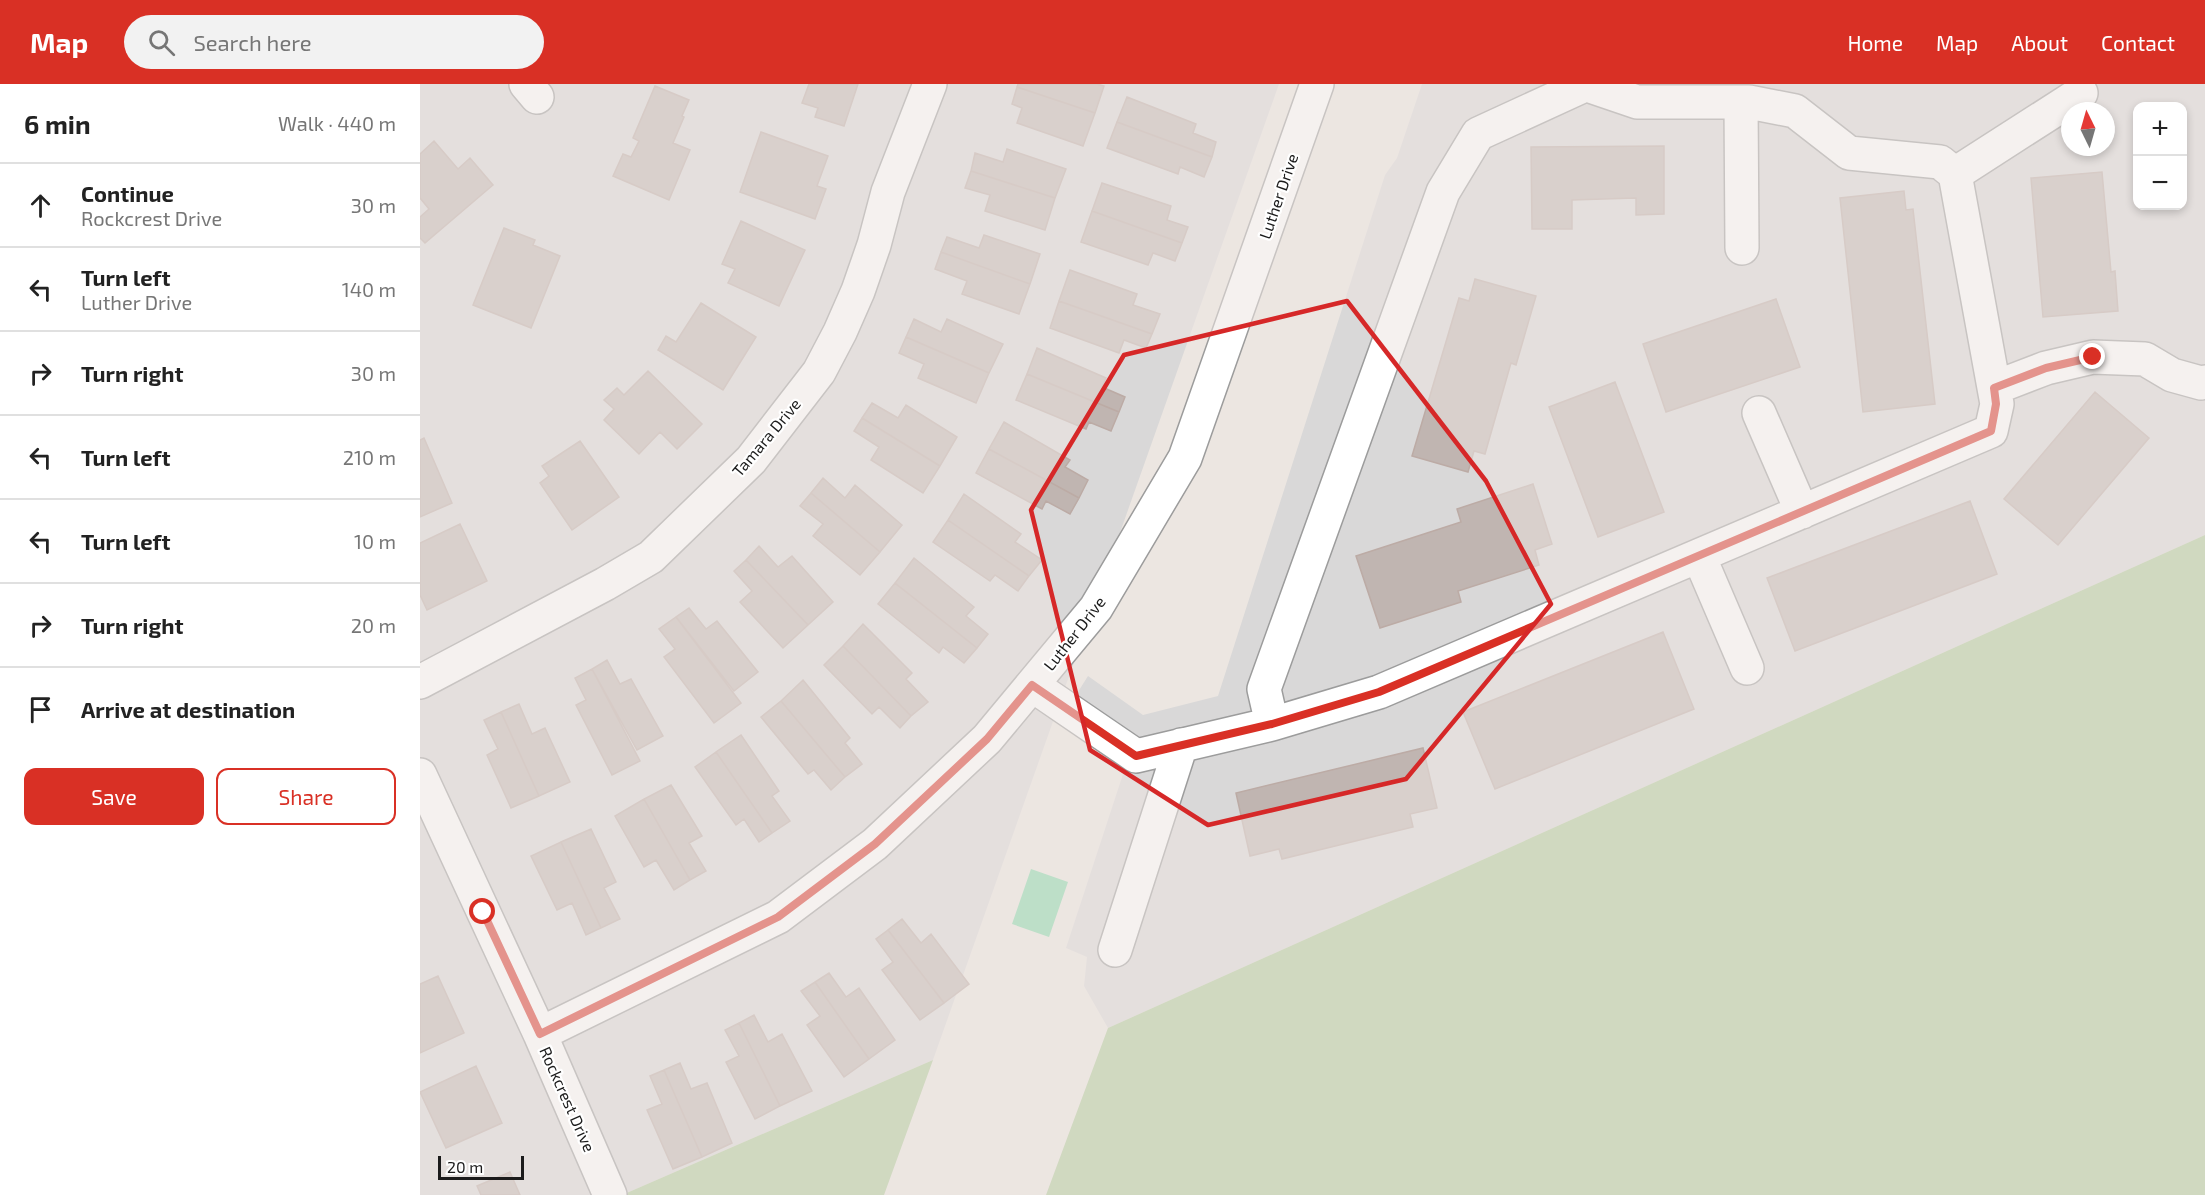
<!DOCTYPE html>
<html lang="en">
<head>
<meta charset="utf-8">
<style>
	:root { --surface:#fff; --page:#f2f2f2; --text:#222; --muted:#767676; --line:#e0e0e0; --accent:#d93025 }
	body { margin:0; font-family:"Exo 2",sans-serif; background:var(--page); color:var(--text) }
	.controls { position:absolute; right:18px; top:18px; display:grid; overflow:hidden; border-radius:12px; box-shadow:0 3px 9px #0003 }
	.controls button { width:54px; height:54px; display:grid; place-items:center; padding:0; border:0; border-bottom:2px solid var(--line); background:var(--surface); color:var(--text); font:30px sans-serif }
	.compass { position:absolute; left:1641px; top:18px; width:54px; height:54px; border-radius:50%; background:var(--surface); box-shadow:0 3px 9px #0003; rotate:355deg }
	.scale { position:absolute; left:18px; bottom:15px; width:86px; box-sizing:border-box; padding-left:6px; border:3px solid #1b1b1b; border-top:0; font-size:16px; line-height:21px; white-space:nowrap; color:#1b1b1b; -webkit-text-stroke:4px #fff; paint-order:stroke }
	.stop { position:absolute; width:18px; height:18px; margin:-14px; border:4px solid #d93025; border-radius:50%; background:#fff }
	.stop.end { background:#d93025; border-color:#fff; box-shadow:0 2px 6px #0008 }
	.list { margin:0; padding:0; list-style:none }
	h2 { display:flex; justify-content:space-between; align-items:center; height:78px; margin:0; padding:0 24px; font-size:26px }
	h2 small { font-size:20px; font-weight:400; color:var(--muted) }
	.list li { display:grid; grid-template-columns:39px 1fr auto; gap:18px; align-items:center; box-sizing:border-box; height:84px; padding:0 24px; border-top:2px solid var(--line) }
	.list b { display:block; font-size:22px; white-space:nowrap }
	.list p { margin:0; font-size:20px; white-space:nowrap; color:var(--muted) }
	.list em { font-size:20px; font-style:normal; color:var(--muted) }
	.actions { display:flex; gap:12px; padding:18px 24px }
	.actions a { flex:1; padding:14px 0; border:2px solid var(--accent); border-radius:12px; text-align:center; font-size:21px; color:var(--accent) }
	.actions .main { background:var(--accent); color:#fff }
	.icon { flex:none; width:33px; height:33px; fill:none; stroke:currentColor; stroke-width:2; stroke-linecap:round; stroke-linejoin:round }
	.map { position:relative; flex:none; width:1785px; height:1111px; overflow:hidden }
	header { display:flex; align-items:center; gap:36px; box-sizing:border-box; height:84px; padding:0 30px; background:var(--accent); color:#fff }
	header strong { font-size:28px }
	nav { display:flex; gap:33px; margin-inline-start:auto; font-size:21px }
	.search { width:420px; height:54px; background:var(--page); display:flex; align-items:center; gap:15px; box-sizing:border-box; padding:0 21px; border-radius:33px; color:var(--muted); font-size:22px }
	main { display:flex }
	aside { flex:1; background:var(--surface) }
	.map>svg:first-child { display:block }
	.residential { fill:#d9d8d8; fill-rule:evenodd }
	.forest { fill:#aec998 }
	.pitch { fill:#83d7a9 }
	.building { fill:#c0b5b1; stroke:#bcaba5; stroke-width:1.5 }
	.lines { fill:none; stroke-linecap:round; stroke-linejoin:round }
	.minor-casing { stroke:#9c9c9c; stroke-width:36 }
	.minor { stroke:#fff; stroke-width:33 }
	.route { stroke:#d93025; stroke-width:8 }
	.marked { fill:none; stroke:#d62828; stroke-width:4.5; stroke-linejoin:round }
	.labels { text-anchor:middle; dominant-baseline:central; stroke-width:4.5; stroke-linejoin:round; paint-order:stroke }
	.street-label { font-size:16px; fill:#1b1b1b; stroke:#fff }
</style>
</head>
<body>
<header>
<strong>Map</strong>
<div class="search"><svg class="icon" aria-label="search" viewBox="0 0 24 24"><circle cx="10" cy="10" r="6"/><path d="M15 15l6 6"/></svg>Search here</div>
<nav><a>Home</a><a>Map</a><a>About</a><a>Contact</a></nav>
</header>
<main>
<aside>
<h2>6 min<small>Walk · 440 m</small></h2>
<ul class="list">
<li><svg class="icon" aria-label="ahead" viewBox="0 0 24 24"><path d="M12 20V5M6 11l6-6 6 6"/></svg><div><b>Continue</b><p>Rockcrest Drive</p></div><em>30 m</em></li>
<li><svg class="icon" aria-label="left" viewBox="0 0 24 24"><path d="M17 20v-9H6M10 6l-5 5 5 5"/></svg><div><b>Turn left</b><p>Luther Drive</p></div><em>140 m</em></li>
<li><svg class="icon" aria-label="right" viewBox="0 0 24 24"><path d="M7 20v-9h11M14 6l5 5-5 5"/></svg><div><b>Turn right</b></div><em>30 m</em></li>
<li><svg class="icon" aria-label="left" viewBox="0 0 24 24"><path d="M17 20v-9H6M10 6l-5 5 5 5"/></svg><div><b>Turn left</b></div><em>210 m</em></li>
<li><svg class="icon" aria-label="left" viewBox="0 0 24 24"><path d="M17 20v-9H6M10 6l-5 5 5 5"/></svg><div><b>Turn left</b></div><em>10 m</em></li>
<li><svg class="icon" aria-label="right" viewBox="0 0 24 24"><path d="M7 20v-9h11M14 6l5 5-5 5"/></svg><div><b>Turn right</b></div><em>20 m</em></li>
<li><svg class="icon" aria-label="arrive" viewBox="0 0 24 24"><path d="M6 21V4h12l-3 4 3 4H6"/></svg><div><b>Arrive at destination</b></div></li>
</ul>
<div class="actions"><a class="main">Save</a><a>Share</a></div>
</aside>
<div class="map">
<svg width="1785" height="1111" viewBox="0 0 1785 1111">
	<rect width="100%" height="100%" fill="#ece6e1"/>
	<path class="residential" d="M0,0H859L513,976L202,1111H0Z
		M1002,0H1785V451L688,944L664,902L667,873L646,864L704,687L639,638L668,592L723,631L798,612L965,91L977,74ZM1718,22H1762V122H1718ZM1650,27H1686V63H1650Z"/>
	<path class="forest" d="M1785,451V1111H626L688,944Z
		M513,976L464,1111H202Z"/>
	<path class="pitch" d="M611,785L648,798L629,853L592,840Z"/>
	<path class="building" d="M389,0H438L424,42L395,33L398,24L382,19Z
		M598,0H677L684,2L675,29L597,3Z
		M235,2L269,16L262,32L264,33L253,59L270,66L249,116L193,92L203,70L211,73L219,57L213,54Z
		M597,3L675,29L663,62L597,39L602,24L592,20Z
		M707,13L776,40L773,49L796,58L792,73L697,38Z
		M697,38L792,73L784,93L760,83L758,90L687,64Z
		M341,48L408,72L397,102L406,105L395,135L320,108Z
		M14,57L38,85L50,74L73,101L5,159L0,154V133L9,125L0,114V70Z
		M1244,62V130L1216,131V114L1152,116V145H1112L1111,63Z
		M587,65L646,85L635,114L551,87L555,69L583,78Z
		M551,87L635,114L625,146L565,127L570,111L545,104Z
		M1682,88L1691,188L1695,187L1698,227L1623,233L1611,94Z
		M682,99L751,122L747,136L768,143L762,159L672,127Z
		M1484,107L1486,126L1493,125L1515,320L1443,328L1420,114Z
		M672,127L762,159L755,177L733,169L728,181L661,158Z
		M321,137L385,166L359,222L308,199L315,185L302,180Z
		M84,144L115,156L113,161L140,172L111,244L53,221Z
		M564,151L620,170L610,200L521,168L527,153L559,164Z
		M521,168L610,200L599,230L542,210L547,197L515,185Z
		M650,186L717,210L713,221L740,230L732,250L639,217Z
		M1055,195L1116,212L1096,281L1091,279L1065,370L1054,367L1048,388L992,372L1039,214L1049,217Z
		M1356,215L1380,283L1246,328L1223,260Z
		M639,217L732,250L726,264L704,256L699,269L630,244Z
		M281,219L336,253L303,306L238,266L246,252L256,258Z
		M494,235L521,248L527,235L583,260L569,289L486,253Z
		M486,253L569,289L556,319L498,294L504,280L479,269Z
		M617,264L686,294L682,303L705,313L699,328L607,290Z
		M228,287L282,340L257,365L240,348L219,370L184,336L194,325L184,316L197,304L204,311Z
		M607,290L699,328L691,347L669,338L666,345L596,316Z
		M1195,298L1244,428L1178,453L1129,323Z
		M1675,308L1729,354L1638,461L1584,415Z
		M452,319L478,334L486,321L537,353L520,382L442,334Z
		M442,334L520,382L503,409L451,376L459,363L434,347Z
		M584,338L650,376L645,383L668,396L659,414L569,365Z
		M4,354L32,419L0,433V356Z
		M160,357L199,413L152,446L120,399L129,392L122,382Z
		M569,365L659,414L650,430L626,417L622,425L556,389Z
		M403,394L425,414L435,401L482,441L460,468L391,409Z
		M1113,400L1132,460L1115,466L1119,481L1038,507L1041,518L960,544L936,472L1041,438L1037,425Z
		M391,409L460,468L440,491L393,452L403,440L380,422Z
		M544,410L601,450L595,458L622,476L609,492L528,436Z
		M1550,417L1577,490L1375,567L1347,494Z
		M528,436L609,492L598,507L575,491L570,497L513,458Z
		M40,440L67,497L7,526L0,511V459Z
		M339,462L358,483L372,472L413,518L388,541L326,476Z
		M494,474L554,523L546,532L568,550L557,564L475,499Z
		M326,476L388,541L363,564L320,518L332,507L314,487Z
		M475,499L557,564L544,579L523,563L519,569L458,520Z
		M269,524L286,545L297,537L338,588L314,607L256,533Z
		M256,533L321,619L294,639L244,573L255,565L239,545Z
		M443,540L492,589L486,595L508,618L491,632L423,562Z
		M1243,548L1274,625L1075,705L1043,628Z
		M423,562L491,632L480,644L459,623L452,630L404,581Z
		M187,576L200,600L211,595L243,652L217,666L172,585Z
		M172,585L220,677L192,691L156,621L166,616L155,594Z
		M383,596L430,654L425,659L442,680L425,693L361,617Z
		M361,617L425,693L411,706L394,686L388,690L341,633Z
		M99,620L112,650L125,644L150,698L119,712L81,628Z
		M81,628L119,712L91,724L67,671L78,665L64,636Z
		M321,651L359,707L352,712L370,737L352,749L296,668Z
		M1003,664L1017,724L990,730L993,743L862,775L859,765L830,772L816,709Z
		M296,668L352,749L339,758L324,735L316,741L275,683Z
		M251,701L282,752L269,759L286,787L270,796L224,715Z
		M224,715L270,796L254,806L236,776L224,783L195,732Z
		M171,745L196,798L184,804L200,835L181,844L141,758Z
		M141,758L181,844L166,851L152,819L137,826L111,772Z
		M482,835L501,859L511,850L549,900L524,919L468,846Z
		M468,846L524,919L500,936L462,886L473,878L456,855Z
		M409,889L426,913L439,904L475,956L449,975L395,898Z
		M18,892L44,949L0,969V900Z
		M395,898L449,975L424,993L387,941L400,932L381,907Z
		M334,931L348,958L362,950L392,1007L360,1022L319,939Z
		M319,939L360,1022L335,1035L306,978L319,972L305,946Z
		M260,979L271,1005L287,999L312,1059L282,1073L244,986Z
		M56,982L82,1039L26,1064L0,1008Z
		M244,986L282,1073L253,1085L227,1026L242,1020L230,992Z
		M90,1088L100,1111H61L57,1102Z"/>
	<g class="lines">
		<g class="minor-casing">
			<path id="minor" d="M106,0L117,13
				M1321,18L1322,164
				M1535,90L1661,9
				M1574,304L1626,284L1673,273L1725,275L1752,291L1781,299L1785,298
				M1339,329L1382,428
				M1279,472L1327,584
				M0,598L185,500L231,473L331,376L399,288L420,248L438,207L454,161L468,108L510,0
				M612,601L716,672L852,640L844,605L1023,108L1058,50L1167,0
				M852,640L959,608L1571,347L1577,320L1535,90L1520,78L1429,69L1375,27L1329,18H1217L1167,1
				M0,691L120,950L190,1111
				M695,866L761,661
				M120,950L358,833L455,760L567,655L676,524L765,374L897,0"/>
		</g>
		<use href="#minor" class="minor"/>
	</g>
	<g class="lines">
		<path class="route" d="M63,828L120,950L358,833L455,760L567,655L612,601L716,672L852,640L959,608L1571,347L1576,320L1574,304L1626,284L1673,273"/>
	</g>
	<path d="M0 0H1785V1111H0ZM927,217L1066,397L1131,520L986,695L788,741L670,666L611,426L704,271Z" fill="#ece6e1" fill-opacity=".55" fill-rule="evenodd"/>
	<path class="marked" d="M927,217L1066,397L1131,520L986,695L788,741L670,666L611,426L704,271Z"/>
	<g class="labels">
		<g class="street-label">
			<text transform="translate(858 112) rotate(-71)">Luther Drive</text>
			<text transform="translate(346 353) rotate(-50)">Tamara Drive</text>
			<text transform="translate(654 549) rotate(-52)">Luther Drive</text>
			<text transform="translate(148 1015) rotate(66)">Rockcrest Drive</text>
		</g>
	</g>
</svg>
<div class="controls">
<button>+</button>
<button>−</button>
</div>
<svg class="compass" viewBox="-18 -18 36 36"><path d="M0-13l5 13h-10z" fill="#e53935"/><path d="M0 13l5-13h-10z" fill="#767676"/></svg>
<div class="scale">20 m</div>
<div class="stop" style="left:63px;top:828px"></div>
<div class="stop end" style="left:1673px;top:273px"></div>
</div>
</main>
</body>
</html>
